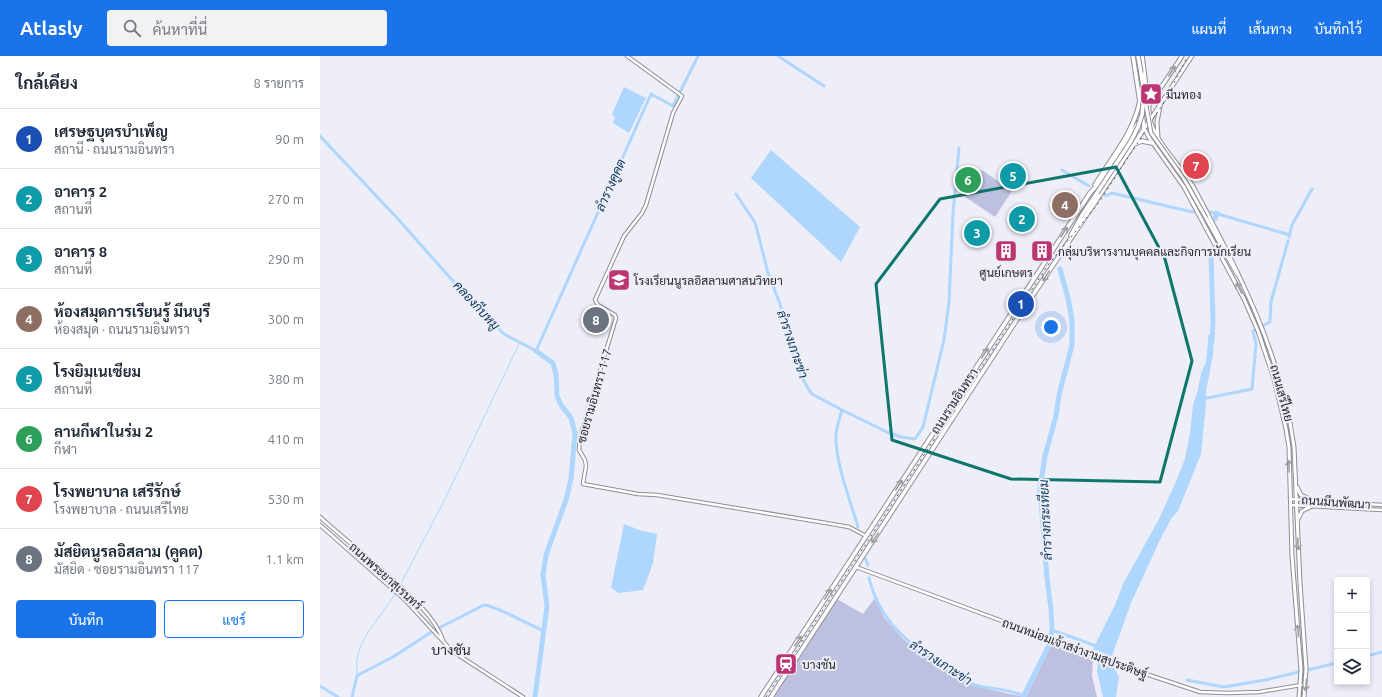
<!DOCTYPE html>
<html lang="th">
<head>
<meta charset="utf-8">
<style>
	:root { --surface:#fff; --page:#f2f2f3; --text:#1f2937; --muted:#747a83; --line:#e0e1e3; --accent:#1a73e8 }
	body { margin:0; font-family:Ubuntu,Sarabun,sans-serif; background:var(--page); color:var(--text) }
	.controls { position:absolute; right:12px; bottom:12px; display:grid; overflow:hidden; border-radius:4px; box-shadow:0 2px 6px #0003 }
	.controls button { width:36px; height:36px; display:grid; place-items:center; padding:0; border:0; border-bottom:1px solid var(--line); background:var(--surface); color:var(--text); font:20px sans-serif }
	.you { position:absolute; left:731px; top:271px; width:14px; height:14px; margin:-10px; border:3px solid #fff; border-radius:50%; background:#1a73e8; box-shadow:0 0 0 6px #1a73e833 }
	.badge { display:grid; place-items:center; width:26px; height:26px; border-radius:50%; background:var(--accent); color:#fff; font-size:13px; font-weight:700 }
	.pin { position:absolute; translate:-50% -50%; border:2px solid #fff; box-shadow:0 1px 4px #0006 }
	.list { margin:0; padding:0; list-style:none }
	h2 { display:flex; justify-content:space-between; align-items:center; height:52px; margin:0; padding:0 16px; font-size:17px }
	h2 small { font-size:13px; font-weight:400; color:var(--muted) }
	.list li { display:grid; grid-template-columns:26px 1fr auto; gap:12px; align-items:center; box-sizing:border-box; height:60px; padding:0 16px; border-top:1px solid var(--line) }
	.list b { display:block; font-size:15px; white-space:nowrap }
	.list p { margin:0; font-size:13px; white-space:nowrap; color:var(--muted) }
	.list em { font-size:13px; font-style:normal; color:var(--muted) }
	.actions { display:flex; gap:8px; padding:12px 16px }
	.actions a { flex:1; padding:9px 0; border:1px solid var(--accent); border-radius:4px; text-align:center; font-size:14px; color:var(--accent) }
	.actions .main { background:var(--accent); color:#fff }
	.icon { flex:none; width:22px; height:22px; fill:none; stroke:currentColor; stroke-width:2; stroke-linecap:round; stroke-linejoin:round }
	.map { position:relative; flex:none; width:1062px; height:641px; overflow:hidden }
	header { display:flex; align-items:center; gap:24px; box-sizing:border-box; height:56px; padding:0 20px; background:var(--accent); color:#fff }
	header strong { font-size:19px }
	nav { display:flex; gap:22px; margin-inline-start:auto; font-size:14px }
	.search { width:280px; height:36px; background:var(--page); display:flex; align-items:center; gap:10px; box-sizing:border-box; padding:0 14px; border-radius:4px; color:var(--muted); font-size:15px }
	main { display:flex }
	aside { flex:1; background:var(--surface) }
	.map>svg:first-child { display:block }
	.green { fill:#bec0df }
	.water { fill:#afd6fd }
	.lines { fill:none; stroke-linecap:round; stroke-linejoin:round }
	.stream { stroke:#afd6fd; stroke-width:1 }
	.canal { stroke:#afd6fd; stroke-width:3 }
	.river { stroke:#afd6fd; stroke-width:5 }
	.tertiary-casing { stroke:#8e8e97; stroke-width:4.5 }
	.secondary-casing { stroke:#8e8e97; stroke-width:5 }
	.trunk-casing { stroke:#8e8e97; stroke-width:5.5 }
	.tertiary { stroke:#fff; stroke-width:2.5 }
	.secondary { stroke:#fff; stroke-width:3 }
	.trunk { stroke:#fff; stroke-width:3.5 }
	.rail { stroke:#525358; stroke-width:1; stroke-dasharray:2 4; stroke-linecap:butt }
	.secondary-bridge-casing { stroke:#8e8e97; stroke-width:5; stroke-linecap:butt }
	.trunk-bridge-casing { stroke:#8e8e97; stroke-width:5.5; stroke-linecap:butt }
	.secondary-bridge { stroke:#fff; stroke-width:3 }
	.trunk-bridge { stroke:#fff; stroke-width:3.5 }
	.oneway { stroke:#9e9ea0 }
	.marked { fill:none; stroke:#0f766e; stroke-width:3; stroke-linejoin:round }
	.labels { text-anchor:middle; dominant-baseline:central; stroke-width:4; stroke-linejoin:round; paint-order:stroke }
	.poi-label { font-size:12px; fill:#28282c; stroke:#edeef8; text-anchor:start }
	.street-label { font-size:12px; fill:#28282c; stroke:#edeef8 }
	.water-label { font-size:13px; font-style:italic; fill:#0c385c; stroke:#edeef8 }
	.quarter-label { font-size:14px; fill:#28282c; stroke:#edeef8 }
</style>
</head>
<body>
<header>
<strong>Atlasly</strong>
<div class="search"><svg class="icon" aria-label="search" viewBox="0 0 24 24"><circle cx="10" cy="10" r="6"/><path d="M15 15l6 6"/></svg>ค้นหาที่นี่</div>
<nav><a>แผนที่</a><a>เส้นทาง</a><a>บันทึกไว้</a></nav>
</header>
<main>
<aside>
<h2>ใกล้เคียง<small>8 รายการ</small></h2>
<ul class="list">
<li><span class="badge" style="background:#1a4fb4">1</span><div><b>เศรษฐบุตรบำเพ็ญ</b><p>สถานี · ถนนรามอินทรา</p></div><em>90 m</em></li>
<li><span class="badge" style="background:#0f9aa8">2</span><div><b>อาคาร 2</b><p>สถานที่</p></div><em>270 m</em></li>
<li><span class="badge" style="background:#0f9aa8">3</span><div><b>อาคาร 8</b><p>สถานที่</p></div><em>290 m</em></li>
<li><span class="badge" style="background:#8d6e63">4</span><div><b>ห้องสมุดการเรียนรู้ มีนบุรี</b><p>ห้องสมุด · ถนนรามอินทรา</p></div><em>300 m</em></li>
<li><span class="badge" style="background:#0f9aa8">5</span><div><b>โรงยิมเนเซียม</b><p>สถานที่</p></div><em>380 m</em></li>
<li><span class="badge" style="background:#2e9e5b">6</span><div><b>ลานกีฬาในร่ม 2</b><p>กีฬา</p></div><em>410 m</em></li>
<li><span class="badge" style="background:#e0444e">7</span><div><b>โรงพยาบาล เสรีรักษ์</b><p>โรงพยาบาล · ถนนเสรีไทย</p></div><em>530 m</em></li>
<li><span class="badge" style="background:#6b7280">8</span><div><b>มัสยิตนูรลอิสลาม (คูคต)</b><p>มัสยิด · ซอยรามอินทรา 117</p></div><em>1.1 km</em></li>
</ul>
<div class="actions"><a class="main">บันทึก</a><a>แชร์</a></div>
</aside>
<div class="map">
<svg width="1062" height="641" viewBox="0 0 1062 641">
	<rect width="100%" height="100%" fill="#edeef8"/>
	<path class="green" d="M648,113L658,119L662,114L692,135L675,161L644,140L647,135L639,130Z
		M555,542L564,561L583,583L607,602L653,630L705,641H454L517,543L543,558Z
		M732,588L773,603L772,620L777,641H706Z"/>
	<path class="water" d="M304,31L326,42L309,77L293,67L295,62L292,58Z
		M451,94L540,171L521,206L431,122Z
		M888,279L894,280L893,299L886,335V348L881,398L858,455L851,463L840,484L811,547L792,600L773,593L795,549L803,528L839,463L855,428L865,403L870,377L873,349L878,334L881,317L886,306L888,287Z
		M304,468L322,475L337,478L333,507L323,534L299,537L291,532Z
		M778,606L794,612L799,621L796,641H783L777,616Z"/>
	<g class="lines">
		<path class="stream" d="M81,527L123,447L200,286
			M37,620C37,613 36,605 38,598C43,577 64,557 75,538"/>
		<path class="canal" d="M458,0L504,30
			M0,80L78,163L149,243L184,278L216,295L331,38L353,50L378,0
			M742,114L769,130
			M416,138L434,165L436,170L448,217L460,248L479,316L489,334L492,338L522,354C520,361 517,370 516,378C515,407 530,443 538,471
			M785,139L786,140L792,137L872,156H891L970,179
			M969,181L972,169L992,133
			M882,343L932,333L936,288L933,275L950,266L951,246L968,185
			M522,354L567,376L581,381L595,383L603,371L624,284L629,246L633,157L639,92
			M545,502L548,509
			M549,522C560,567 592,591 629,614C637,619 646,627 655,629C664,632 674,632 683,634C690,635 696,637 703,639
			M732,574L779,591
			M1047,600L1062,596
			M867,624L904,631L945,624L1017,607
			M0,630L18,641
			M32,641L37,620L40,618L73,601L113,575L164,549C174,549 212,570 224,575"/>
		<path class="river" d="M895,163L897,157
			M891,199L893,264L892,286
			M786,616L788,592
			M215,641L227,550L223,519L226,499L246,444L251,423L255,377L251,362L241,349L237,340L236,318L233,307L216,295
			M703,641L729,589L732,574L731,553L727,522L720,432L725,400L736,360L739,339L752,289V264L748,242L740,213"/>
		<g class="tertiary-casing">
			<path id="tertiary" d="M307,0L362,40L353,57L326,149L322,157L304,180L275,244L278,249L295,259L296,262L260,381L259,394L265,404L266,410L263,428L318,438L337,439L506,467L529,471L546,480
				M970,443L1062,449
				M970,449L1062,454
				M0,461C20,479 41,496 61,513C81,531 114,558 123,584
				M0,469L84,543L132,595L203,641
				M536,511L823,617L880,636L908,637L939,636L981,629"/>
		</g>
		<g class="secondary-casing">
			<path id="secondary" d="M872,0L830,64C838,90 860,108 874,132C918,215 961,296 974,391L980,527L986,613L984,641
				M826,30C830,35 835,33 841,30
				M828,51L862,0
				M824,72L830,83L864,131L924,243L938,275L954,323L966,373L969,391L972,500L981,614L979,641
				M838,82L837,66L840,50
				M886,162L917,218
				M977,431L981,439L992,444
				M978,463L982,455L992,450"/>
		</g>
		<g class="trunk-casing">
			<path id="trunk" d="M813,0L820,46
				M821,17L824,39
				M822,58L824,72
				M814,88L822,85L832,87
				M775,129C791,102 814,77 820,44
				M751,179L762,159L777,137
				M441,641L770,137L782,124L818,67
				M451,641L705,251L830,64L822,0"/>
		</g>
		<use href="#tertiary" class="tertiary"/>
		<use href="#secondary" class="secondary"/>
		<use href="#trunk" class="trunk"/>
		<path class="rail" d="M446,641L728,209L777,149L843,48L868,0"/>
		<g class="secondary-bridge-casing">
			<path id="secondary-bridge" d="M825,44L831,77L864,123L886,162"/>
		</g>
		<g class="trunk-bridge-casing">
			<path id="trunk-bridge" d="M818,0L821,17
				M777,137L811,85L818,71L822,59L824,39"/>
		</g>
		<use href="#secondary-bridge" class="secondary-bridge"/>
		<use href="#trunk-bridge" class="trunk-bridge"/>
	</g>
	<defs><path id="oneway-shaft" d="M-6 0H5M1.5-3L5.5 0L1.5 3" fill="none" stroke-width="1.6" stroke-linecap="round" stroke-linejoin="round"/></defs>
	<g class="oneway">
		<use href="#oneway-shaft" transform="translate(852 15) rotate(-57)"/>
		<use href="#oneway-shaft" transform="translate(744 176) rotate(-57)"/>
		<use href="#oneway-shaft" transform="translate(726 220) rotate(123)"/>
		<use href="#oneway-shaft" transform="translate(919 232) rotate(-117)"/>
		<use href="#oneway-shaft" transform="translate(665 297) rotate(-57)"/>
		<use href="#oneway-shaft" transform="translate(969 410) rotate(-92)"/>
		<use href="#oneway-shaft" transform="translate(579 429) rotate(-57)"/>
		<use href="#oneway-shaft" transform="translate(555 482) rotate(123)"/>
		<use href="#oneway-shaft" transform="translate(978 488) rotate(87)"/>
		<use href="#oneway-shaft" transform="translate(508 538) rotate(-57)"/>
		<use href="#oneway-shaft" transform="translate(978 575) rotate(-95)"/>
		<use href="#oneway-shaft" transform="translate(478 585) rotate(-57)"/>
		<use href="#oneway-shaft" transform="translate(986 629) rotate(96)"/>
	</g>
	<path class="marked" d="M796,111L845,203L872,305L840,426L691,423L572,384L556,228L620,143Z"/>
	<defs>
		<g id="sight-square" transform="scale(1.15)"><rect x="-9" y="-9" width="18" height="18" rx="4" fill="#bc3471" stroke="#edeef8"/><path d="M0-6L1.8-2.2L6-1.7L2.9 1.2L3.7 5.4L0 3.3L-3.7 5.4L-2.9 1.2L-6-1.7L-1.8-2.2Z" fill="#fff"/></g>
		<g id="building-square" transform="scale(1.15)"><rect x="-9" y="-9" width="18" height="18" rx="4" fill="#bc3471" stroke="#edeef8"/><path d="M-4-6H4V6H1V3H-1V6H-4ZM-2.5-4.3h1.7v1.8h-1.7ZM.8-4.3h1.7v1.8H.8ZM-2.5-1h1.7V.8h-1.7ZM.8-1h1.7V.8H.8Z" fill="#fff"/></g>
		<g id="school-square" transform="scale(1.15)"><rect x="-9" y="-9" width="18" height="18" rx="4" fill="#bc3471" stroke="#edeef8"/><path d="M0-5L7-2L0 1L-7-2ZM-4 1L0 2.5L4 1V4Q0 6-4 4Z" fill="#fff"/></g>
		<g id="station-square" transform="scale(1.15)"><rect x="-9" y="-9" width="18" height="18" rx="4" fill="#bc3471" stroke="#edeef8"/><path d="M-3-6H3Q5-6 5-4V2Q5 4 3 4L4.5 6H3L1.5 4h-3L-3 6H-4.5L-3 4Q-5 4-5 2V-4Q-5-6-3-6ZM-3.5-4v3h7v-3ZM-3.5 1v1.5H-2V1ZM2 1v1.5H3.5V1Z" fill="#fff"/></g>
	</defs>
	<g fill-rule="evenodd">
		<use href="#sight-square" x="831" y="38"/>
		<use href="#building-square" x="686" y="195"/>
		<use href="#building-square" x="722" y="195"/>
		<use href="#school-square" x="299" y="224"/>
		<use href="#station-square" x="466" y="608"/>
	</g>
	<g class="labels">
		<g class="poi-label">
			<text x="846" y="38">มีนทอง</text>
			<text x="738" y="195">กลุ่มบริหารงานบุคคลและกิจการนักเรียน</text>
			<text x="686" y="216" text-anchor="middle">ศูนย์เกษตร</text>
			<text x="314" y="224">โรงเรียนนูรลอิสลามศาสนวิทยา</text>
			<text x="482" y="608">บางชัน</text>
		</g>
		<g class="street-label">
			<text transform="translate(962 337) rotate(75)">ถนนเสรีไทย</text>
			<text transform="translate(274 340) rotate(-74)">ซอยรามอินทรา 117</text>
			<text transform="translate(634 345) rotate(-57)">ถนนรามอินทรา</text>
			<text transform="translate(1016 446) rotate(4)">ถนนมีนพัฒนา</text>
			<text transform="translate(66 520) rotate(42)">ถนนพระยาสุเรนทร์</text>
			<text transform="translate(755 592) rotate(20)">ถนนหม่อมเจ้าสง่างามสุประดิษฐ์</text>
		</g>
		<g class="water-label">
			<text transform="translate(290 129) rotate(-66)">ลำรางคูคต</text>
			<text transform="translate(157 249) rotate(47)">คลองกีบหมู</text>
			<text transform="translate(473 288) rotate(71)">ลำรางเกาะข่า</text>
			<text transform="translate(725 464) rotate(-93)">ลำรางกระเทียม</text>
			<text transform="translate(621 606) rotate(33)">ลำรางเกาะข่า</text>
		</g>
		<g class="quarter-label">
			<text x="131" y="594">บางชัน</text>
		</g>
	</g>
</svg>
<div class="controls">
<button>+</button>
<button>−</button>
<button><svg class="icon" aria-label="layers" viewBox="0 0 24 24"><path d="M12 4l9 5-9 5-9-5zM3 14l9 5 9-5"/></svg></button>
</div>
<div class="you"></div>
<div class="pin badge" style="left:701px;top:248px;background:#1a4fb4">1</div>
<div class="pin badge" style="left:702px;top:163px;background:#0f9aa8">2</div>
<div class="pin badge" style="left:657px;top:177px;background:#0f9aa8">3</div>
<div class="pin badge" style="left:745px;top:149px;background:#8d6e63">4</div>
<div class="pin badge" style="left:693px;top:120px;background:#0f9aa8">5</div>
<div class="pin badge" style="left:648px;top:124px;background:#2e9e5b">6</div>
<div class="pin badge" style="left:876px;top:110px;background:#e0444e">7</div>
<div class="pin badge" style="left:276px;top:264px;background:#6b7280">8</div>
</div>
</main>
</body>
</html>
